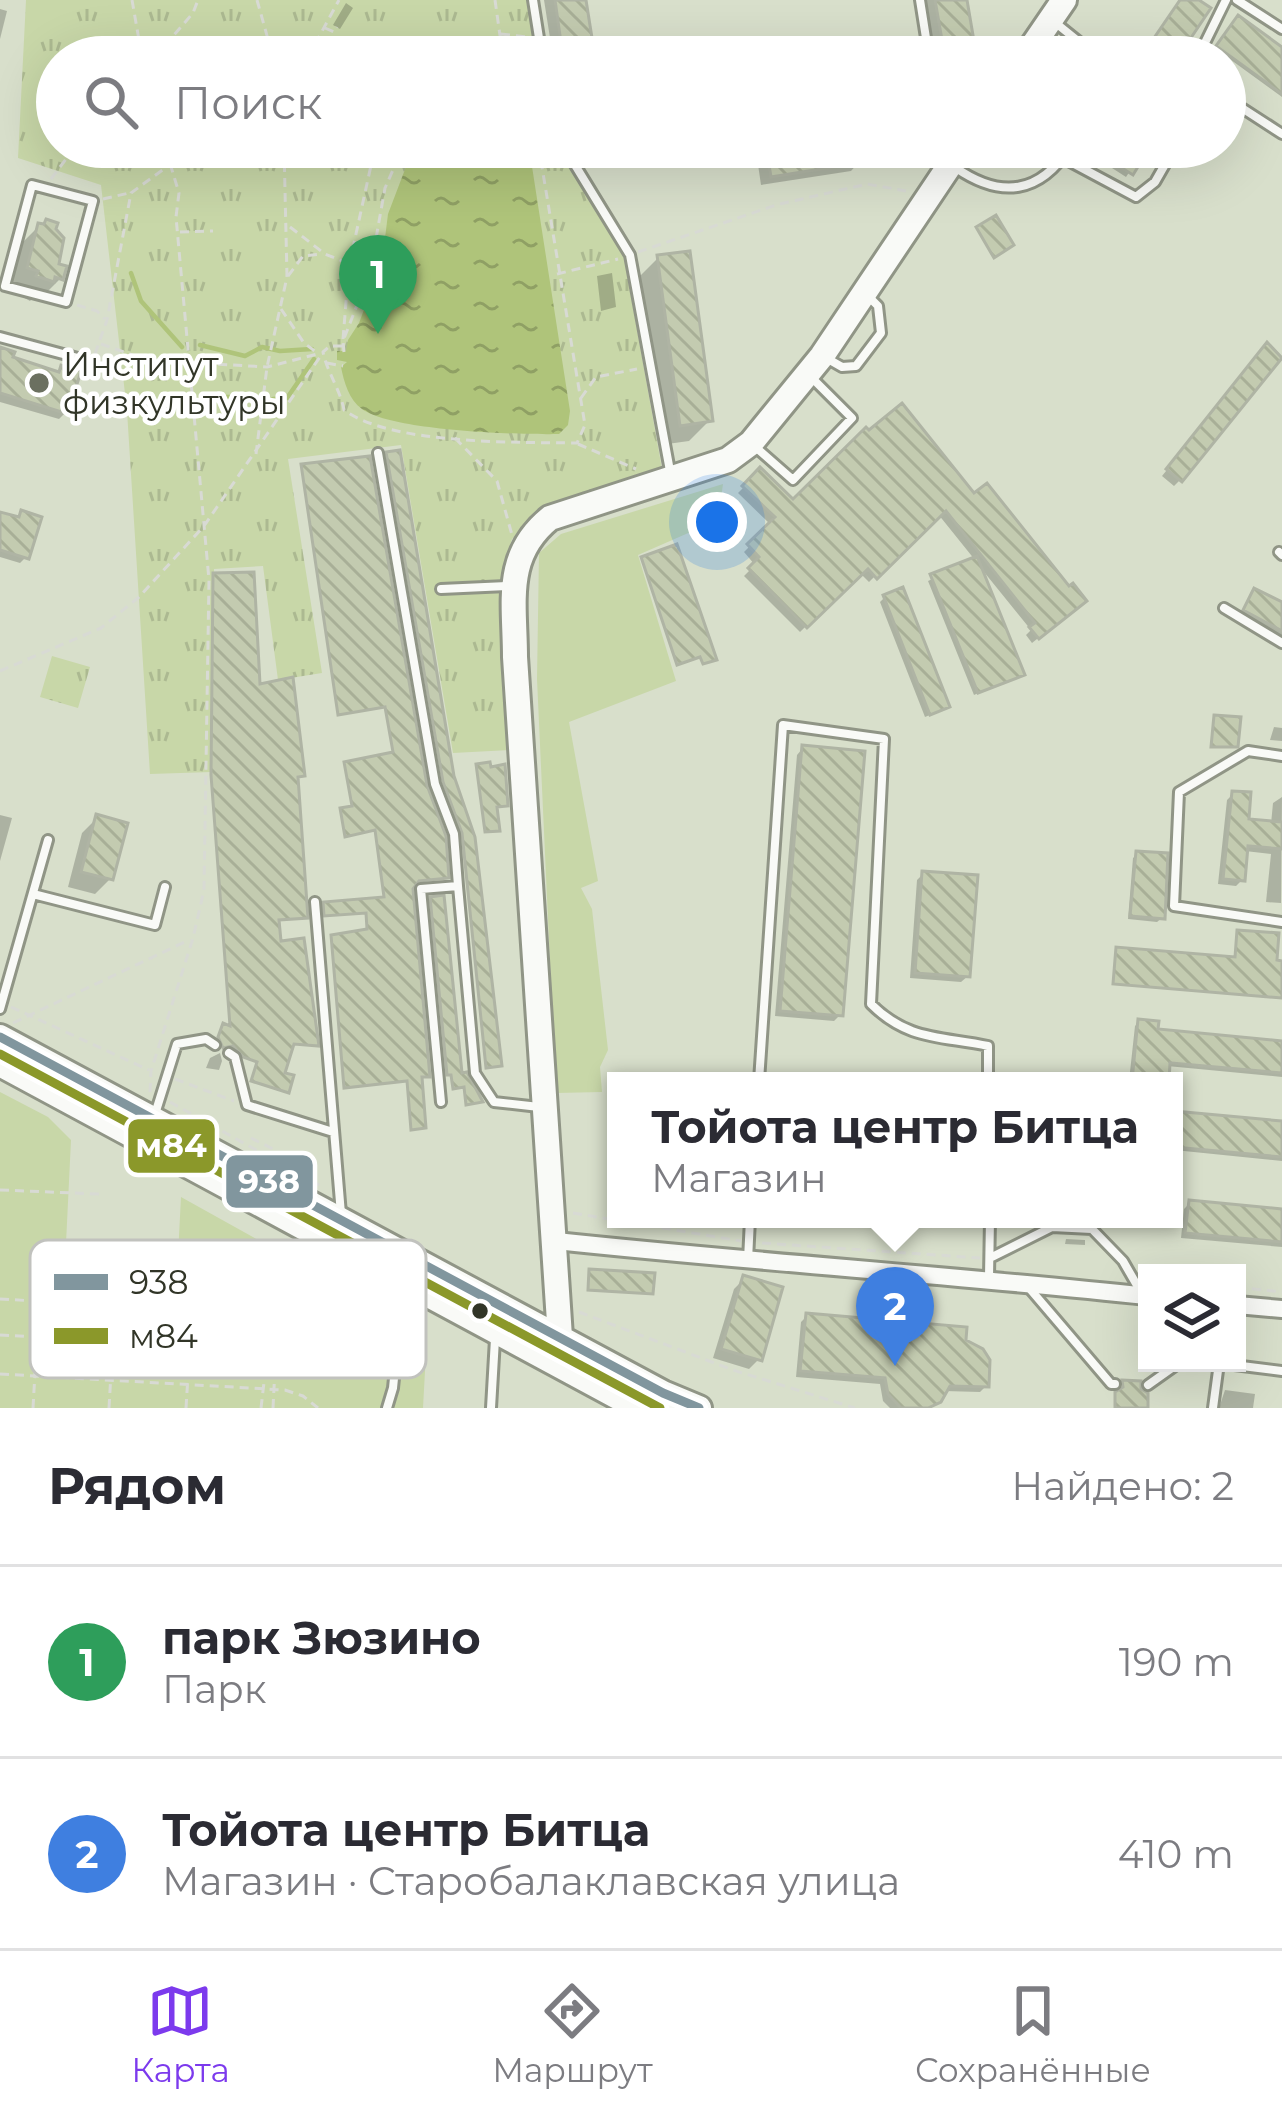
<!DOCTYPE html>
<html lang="ru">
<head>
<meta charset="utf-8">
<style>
	:root { --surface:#fff; --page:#f2f2f3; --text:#2b2b33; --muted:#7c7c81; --line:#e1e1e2; --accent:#7c3aed }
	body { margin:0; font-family:Montserrat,sans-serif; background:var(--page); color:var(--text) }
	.controls { position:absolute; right:36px; bottom:36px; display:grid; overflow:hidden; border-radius:0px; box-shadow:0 12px 48px #0002 }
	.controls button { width:108px; height:108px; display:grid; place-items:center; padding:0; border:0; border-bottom:3px solid var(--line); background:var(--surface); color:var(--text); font:60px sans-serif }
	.you { position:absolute; left:717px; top:522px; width:42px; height:42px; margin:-30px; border:9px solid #fff; border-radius:50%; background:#1a73e8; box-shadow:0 0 0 18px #1a73e833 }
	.badge { display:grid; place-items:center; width:78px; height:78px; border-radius:50%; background:var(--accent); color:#fff; font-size:39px; font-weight:700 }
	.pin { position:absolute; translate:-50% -99px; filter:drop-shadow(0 3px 6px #0008) }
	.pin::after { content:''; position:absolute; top:63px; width:42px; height:36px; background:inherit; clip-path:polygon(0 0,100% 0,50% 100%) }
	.popup { position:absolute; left:607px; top:1072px; width:576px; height:156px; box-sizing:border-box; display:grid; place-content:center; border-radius:0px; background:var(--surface); filter:drop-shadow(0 3px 9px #0005); font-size:39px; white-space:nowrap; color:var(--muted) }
	.popup b { font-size:45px; color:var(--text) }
	.popup::after { content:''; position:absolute; left:50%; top:100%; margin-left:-24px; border:24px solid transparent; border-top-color:var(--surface) }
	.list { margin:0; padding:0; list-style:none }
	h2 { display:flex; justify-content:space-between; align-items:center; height:156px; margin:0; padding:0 48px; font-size:51px }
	h2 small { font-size:39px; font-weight:400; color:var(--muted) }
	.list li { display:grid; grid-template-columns:78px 1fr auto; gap:36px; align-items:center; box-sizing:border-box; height:192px; padding:0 48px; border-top:3px solid var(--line) }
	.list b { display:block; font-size:45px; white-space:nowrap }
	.list p { margin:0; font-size:39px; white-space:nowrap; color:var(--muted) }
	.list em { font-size:39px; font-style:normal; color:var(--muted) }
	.icon { flex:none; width:66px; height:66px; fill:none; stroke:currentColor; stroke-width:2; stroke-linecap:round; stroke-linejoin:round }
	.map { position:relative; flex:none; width:1282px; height:1408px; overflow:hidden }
	.search { position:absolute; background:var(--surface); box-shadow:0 12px 48px #0002; left:36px; right:36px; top:36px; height:132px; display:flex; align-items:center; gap:30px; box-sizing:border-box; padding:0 42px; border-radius:66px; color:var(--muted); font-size:45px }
	.sheet { height:540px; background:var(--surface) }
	nav { display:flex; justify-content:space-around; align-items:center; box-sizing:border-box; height:168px; border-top:3px solid var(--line); background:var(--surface); font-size:33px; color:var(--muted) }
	nav a { display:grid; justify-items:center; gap:6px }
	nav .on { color:var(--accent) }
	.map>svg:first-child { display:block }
	.grass { fill:#c8d7a8 }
	.park { fill:url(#park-tufts) }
	.water { fill:url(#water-ripples) }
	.shadow { fill:#0003 }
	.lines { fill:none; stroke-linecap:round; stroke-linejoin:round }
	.stream { stroke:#afc47a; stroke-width:4.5 }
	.building { fill:url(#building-back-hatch); stroke:#afb4a4; stroke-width:3 }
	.lane-casing { stroke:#909586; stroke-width:14 }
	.street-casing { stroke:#909586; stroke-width:22 }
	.secondary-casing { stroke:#909586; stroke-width:30 }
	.path { stroke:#d8dad4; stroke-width:3; stroke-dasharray:9 6; stroke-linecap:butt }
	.lane { stroke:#f9faf7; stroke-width:8 }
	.street { stroke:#f9faf7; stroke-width:16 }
	.secondary { stroke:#f9faf7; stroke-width:24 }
	.bus-1-casing { stroke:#fff; stroke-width:18 }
	.bus-2-casing { stroke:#fff; stroke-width:18 }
	.bus-1 { stroke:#81969e; stroke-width:9 }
	.bus-2 { stroke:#8b982a; stroke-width:9 }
	.poi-dot { fill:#6b7060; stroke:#fff; stroke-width:4.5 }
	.bus-dot { fill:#313527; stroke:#fff; stroke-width:4.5 }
	.labels { text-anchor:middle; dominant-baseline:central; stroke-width:9; stroke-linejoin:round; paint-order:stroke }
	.poi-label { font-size:33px; fill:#313527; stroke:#fff; text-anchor:start }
	.key { fill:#fff; stroke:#c1c2be; stroke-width:3 }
	.key-label { font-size:33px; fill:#313527 }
	.line-badge { stroke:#fff; stroke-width:4.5 }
	.badge-label { font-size:33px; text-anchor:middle; font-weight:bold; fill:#fff }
</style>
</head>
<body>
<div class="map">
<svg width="1282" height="1408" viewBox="0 0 1282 1408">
	<defs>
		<pattern id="park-tufts" width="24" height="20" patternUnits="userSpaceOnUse" patternTransform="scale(3)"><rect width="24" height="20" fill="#c8d7a8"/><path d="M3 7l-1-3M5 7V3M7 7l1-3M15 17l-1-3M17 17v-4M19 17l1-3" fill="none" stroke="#acb991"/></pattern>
		<pattern id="water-ripples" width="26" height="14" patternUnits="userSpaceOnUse" patternTransform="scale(3)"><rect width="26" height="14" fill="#afc47a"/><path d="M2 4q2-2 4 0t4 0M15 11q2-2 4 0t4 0" fill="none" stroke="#8fa064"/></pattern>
		<pattern id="building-back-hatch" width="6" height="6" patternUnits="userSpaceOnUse" patternTransform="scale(3)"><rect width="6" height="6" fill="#c3cbb0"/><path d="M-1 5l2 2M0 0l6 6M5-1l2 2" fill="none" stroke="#a8af97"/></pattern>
	</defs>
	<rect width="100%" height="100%" fill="#d8dfcb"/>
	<path class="grass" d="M723,484L718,520L638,555L676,681L569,722L598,881L581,888L592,909L608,1050L600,1067L602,1092L556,1093L537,679L539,553L561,534Z
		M0,1092L48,1117L71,1140L65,1264L177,1275L181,1197L427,1334L423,1408H0Z"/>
	<path class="park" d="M26,0H532L541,57H57V147H558L624,257L662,469L545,511L512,539L500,582L510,750L453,753L401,445L288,459L322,673L278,680L263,566L214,569L212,772L150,774L127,411L101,185L18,158Z
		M52,656L90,667L78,708L40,697Z"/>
	<path class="water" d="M469,147H519L531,160L570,411L568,425L559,434C520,435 392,431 362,409C349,400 344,382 341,367L347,362L337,360V351H346L348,340L359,323L382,262L388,214L412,151L444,153Z"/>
	<path class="shadow" d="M544,0H583L592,57H553Z
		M924,0H964L973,52L968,57H934Z
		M346,3L353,8L340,29L333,25Z
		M0,9L7,11L0,39Z
		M1238,19L1282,51V97L1216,49Z
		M760,147H858L860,161L851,171L761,185L756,151Z
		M1106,147H1146L1126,177L1098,159Z
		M39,226L61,278L40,299L34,297L30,301L8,289L18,247Z
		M658,258L710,420L689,441L660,445L637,279Z
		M612,273L616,307L601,311L597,276Z
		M0,350L9,359L56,374L62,368L65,413L59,419L0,402Z
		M1262,352L1180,480L1174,486L1162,476Z
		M760,471L793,503L974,497L1077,607L1032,643L1026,635L1031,630L980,567L1021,674L974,695L928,581L975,560L938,514L869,582L860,573L800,632L744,576L755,565L744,552L771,525L738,493Z
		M22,514L26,557L20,563L0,557V515L16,520Z
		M1251,596L1282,606V636L1241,615Z
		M885,597L942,710L925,717L880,602Z
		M1274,727L1282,728V741L1270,740Z
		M803,748L840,1015L834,1021L775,1016L797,755Z
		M1233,794L1245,821L1271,824L1273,803L1282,797L1281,903L1266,902L1271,854L1245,851L1242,880L1236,886L1218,884L1227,800Z
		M0,815L12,818L0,861Z
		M97,818L110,879L95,894L68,887L82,833Z
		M1138,854L1162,918L1157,922L1128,919L1133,858Z
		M923,874L968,976L961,982L910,978L917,880Z
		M1139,1022L1155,1032L1282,1044V1077L1167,1066L1166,1081H1129L1135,1026Z
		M220,1053L222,1061L219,1070L206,1068L210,1058Z
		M1174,1114L1282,1124V1161L1174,1150Z
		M1190,1203L1282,1212V1247L1181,1238L1184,1209Z
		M1066,1239L1085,1240V1245L1065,1244Z
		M70,1268L156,1287L151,1292L65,1287L66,1273Z
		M744,1279L759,1359L749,1369L713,1358L734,1289Z
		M807,1316L963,1342L986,1386L980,1392L944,1391L930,1408H890L883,1401L880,1384L796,1377L801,1322Z
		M1225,1390L1255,1394L1253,1408H1219Z"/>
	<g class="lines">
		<path class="stream" d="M131,273L141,301L182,347
			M200,345L245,356L262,347L280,351L312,349
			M202,396L256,398
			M273,399L287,398L314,359"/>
	</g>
	<path class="building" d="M555,0H586L595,57H563Z
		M935,0H967L976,53L945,57Z
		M1180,0H1199L1211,8L1178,57H1141Z
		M1238,15L1282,47V94L1216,46Z
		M766,147H861L864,162L771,177Z
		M1104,147H1150L1133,175L1100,154Z
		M996,215L1014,245L994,258L976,227Z
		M46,219L58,223L56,229L64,238L59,264L67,266L63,280L55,277L54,282L36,276L38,271L27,268L38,223L44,224Z
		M690,251L713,421L680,426L657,255Z
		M1267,342L1282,358L1182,482L1166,469Z
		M0,347L15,352L13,357L59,372L61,365L81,371L68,414L0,393Z
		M902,403L974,493L987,483L1069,586L1073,583L1087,601L1039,639L1029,627L1035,623L946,511L877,579L868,569L807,628L748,568L759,557L747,544L775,517L742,486L760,467L793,499L866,427L869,430Z
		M400,450L454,776L475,837L502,1066L486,1068L462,833L443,782L386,452Z
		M370,456L427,785L446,836L449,878L419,881L413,889L430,1077H422L426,1128L411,1130L407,1081L344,1088L331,935L367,929L366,913L324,916L323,902L384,897L375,830L345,837L340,808L352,806L344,762L393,752L385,707L338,715L301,464Z
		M21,510L42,517L29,559L0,550V512L19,517Z
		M677,544L717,660L703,664L700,657L677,665L641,557Z
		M977,556L1025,675L978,693L930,574Z
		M254,572L260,684L293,677L305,776L298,777L308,918L279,920L281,941L304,938L319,1046L294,1044L285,1073L294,1075L289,1093L251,1081L257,1062L243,1057L233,1046L223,1048L218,1037L223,1023L230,1026L211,775L213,573Z
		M903,587L950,707L930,715L883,595Z
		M1254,588L1282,602V631L1243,610Z
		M1214,715L1241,717L1238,747H1211Z
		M802,745L865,751L843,1016L780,1011Z
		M490,762L491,767L505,764L508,806L497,807L500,831L485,832L476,764Z
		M1232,791L1251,792L1249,819L1282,822V849L1248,846L1245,881L1223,879Z
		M96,814L128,823L113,880L81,872Z
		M1136,851L1168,853L1165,919L1130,916Z
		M922,871L978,875L970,977L915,973Z
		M444,895L462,1073L467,1072L483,1102L466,1105L464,1087L453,1089L451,1075H447L430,897Z
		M1237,930L1279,933L1277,960L1282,961V998L1113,984L1116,947L1235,957Z
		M1138,1019L1159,1021L1158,1029L1282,1041V1073L1170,1063L1169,1081H1132Z
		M1174,1111L1282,1121V1157L1174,1147Z
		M1189,1200L1282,1209V1242L1185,1233Z
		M69,1265L160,1270L158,1289L68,1284Z
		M589,1269L655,1273L653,1294L588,1290Z
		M743,1275L783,1287L762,1361L721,1349Z
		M806,1313L967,1327L966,1340L983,1349L990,1360L989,1387L950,1386L941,1402L928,1408H901L888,1394L885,1378L800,1371Z
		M1122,1380L1141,1381V1389L1148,1393V1408H1115V1392L1123,1387Z"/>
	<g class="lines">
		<g class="lane-casing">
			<path id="lane" d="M533,0L542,57
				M920,0L929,57
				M1237,0L1282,29
				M1052,20L1078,41L1089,57
				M1198,57L1226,0
				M1225,97L1282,134
				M564,147L630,255L670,471
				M1063,158L1136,197L1155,182L1175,147
				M956,168C1001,199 1040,194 1070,147
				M32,185L93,201L66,302L5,286Z
				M0,337L89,361
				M828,359L842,367L856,366L881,333L878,306L869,297
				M752,444L793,480L852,418L809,375
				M378,453L435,784L454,834L458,886
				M1279,552L1282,555
				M441,589L507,586
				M1224,608L1282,643
				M1282,756L1248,751L1179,792L1174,906L1282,922
				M33,894L155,925L165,887
				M315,902L341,1214
				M0,1009L48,840
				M229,1053L235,1057L247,1105L333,1132
				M759,1081L783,725L884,739L871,1004C908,1041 941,1036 988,1046V1081
				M441,1102L421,889L458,886L475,1073L494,1102L539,1107
				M155,1114L177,1044L206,1039L215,1045
				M990,1258L1052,1227L1092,1229L1123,1261L1142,1294
				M748,1260L750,1219
				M989,1277L990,1219
				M1030,1289L1111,1384H1115
				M1218,1363L1282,1371
				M1148,1385L1179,1363
				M387,1408L393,1388L403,1289
				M491,1408L495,1339
				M1213,1408L1219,1363"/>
		</g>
		<g class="street-casing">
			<path id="street" d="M556,1241C753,1262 950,1275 1147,1296
				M1237,1305L1282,1309"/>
		</g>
		<g class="secondary-casing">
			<path id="secondary" d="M1025,57L1064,0
				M0,1037L663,1393L699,1408
				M0,1064L638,1408
				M560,1337L515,657C515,603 503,556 550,518L728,460L751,443L822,356L962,147"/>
		</g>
		<path class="path" d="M132,0L142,57
			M257,0L273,57
			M495,0L503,57
			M325,28L334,32L337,27
			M501,34L527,37
			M503,56L528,37
			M155,57L193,13L198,0
			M308,57L339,0
			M51,179L75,147
			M103,199L129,193
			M290,227L325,254L369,272
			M180,232L213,231
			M638,252L776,205L867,184L906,191
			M557,274L618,259
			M288,276L303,256L323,254
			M77,305L97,311L105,319
			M281,309L304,343L316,352
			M343,339L349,266L375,147
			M101,344L147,360L267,367L321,353
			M342,346H330L323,352C327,372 340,389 344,410C392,445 516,442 577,443L585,425L540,155L534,147
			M344,352L343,341L370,272L385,188L403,147
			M95,354L107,320L131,193L194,147
			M327,363L343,366
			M581,398L596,377L637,369
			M455,438L497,481L512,535
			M578,444L636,469
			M256,454L267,367L287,277L284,147
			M0,671L101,628L139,597L204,526L322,354
			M11,1007L149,1070
			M13,1023L189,940
			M175,1079L234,1101
			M150,1092L151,1071L193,938L204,890L209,580L176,217L179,193L165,147
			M170,1102L319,1185
			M251,1138L275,1150L271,1156
			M0,1190L99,1194
			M573,1213L741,1241
			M762,1243L980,1258
			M117,1268L118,1258
			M1237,1287L1282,1292
			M0,1299L244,1313L278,1329
			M579,1312L733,1370L855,1408
			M285,1325L306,1286
			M134 1343a16 16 0 1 1 32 0a16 16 0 1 1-32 0Z
			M0,1335L134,1342
			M168,1344L188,1345
			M0,1374L285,1390L303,1396L318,1408
			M33,1408L39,1302
			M109,1408L116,1286
			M186,1408L192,1312
			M261,1408L267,1357
			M273,1408L275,1368L267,1357L266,1344L278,1329L291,1326L303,1331L312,1348L305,1366L287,1373L275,1368"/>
		<use href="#lane" class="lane"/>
		<use href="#street" class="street"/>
		<use href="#secondary" class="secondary"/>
		<g class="bus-1-casing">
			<path id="bus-1" d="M0,1037L663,1393L699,1408"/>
		</g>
		<g class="bus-2-casing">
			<path id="bus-2" d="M0,1054L660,1408"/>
		</g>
		<use href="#bus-1" class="bus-1"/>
		<use href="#bus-2" class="bus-2"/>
	</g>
	<circle class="poi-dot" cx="39" cy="383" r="12"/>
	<circle class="bus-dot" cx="480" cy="1311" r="10"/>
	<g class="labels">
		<g class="poi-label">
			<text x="63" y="364">Институт<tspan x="63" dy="38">физкультуры</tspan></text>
		</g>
	</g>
	<rect x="30" y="1240" width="396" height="138" rx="18" class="key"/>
	<rect x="54" y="1274" width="54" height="16" fill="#81969e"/>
	<rect x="54" y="1328" width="54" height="16" fill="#8b982a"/>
	<g class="key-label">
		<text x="129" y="1294">938</text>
		<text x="129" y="1348">м84</text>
	</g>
	<g class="line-badge">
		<rect x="126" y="1117" width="91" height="58" rx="12" fill="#8b982a"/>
		<rect x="224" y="1153" width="91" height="57" rx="12" fill="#81969e"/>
	</g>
	<g class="badge-label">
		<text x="171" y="1157">м84</text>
		<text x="269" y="1193">938</text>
	</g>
</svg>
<div class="controls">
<button><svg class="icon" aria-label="layers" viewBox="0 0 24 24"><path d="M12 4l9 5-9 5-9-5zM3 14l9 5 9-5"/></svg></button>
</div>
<div class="you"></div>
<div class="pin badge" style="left:378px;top:334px;background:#2e9e5b">1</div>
<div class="pin badge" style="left:895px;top:1366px;background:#3f7fe0">2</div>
<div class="popup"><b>Тойота центр Битца</b>Магазин</div>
<div class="search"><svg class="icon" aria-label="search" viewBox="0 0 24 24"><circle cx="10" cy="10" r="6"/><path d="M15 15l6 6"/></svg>Поиск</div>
</div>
<section class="sheet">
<h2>Рядом<small>Найдено: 2</small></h2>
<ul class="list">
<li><span class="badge" style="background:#2e9e5b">1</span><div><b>парк Зюзино</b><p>Парк</p></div><em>190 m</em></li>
<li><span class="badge" style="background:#3f7fe0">2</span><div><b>Тойота центр Битца</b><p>Магазин · Старобалаклавская улица</p></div><em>410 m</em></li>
</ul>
</section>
<nav>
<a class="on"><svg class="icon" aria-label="map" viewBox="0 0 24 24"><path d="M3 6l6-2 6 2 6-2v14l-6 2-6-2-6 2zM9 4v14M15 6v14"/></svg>Карта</a>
<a><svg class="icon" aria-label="directions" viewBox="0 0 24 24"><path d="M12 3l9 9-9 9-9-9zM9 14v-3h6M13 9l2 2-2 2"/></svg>Маршрут</a>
<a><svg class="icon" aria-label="saved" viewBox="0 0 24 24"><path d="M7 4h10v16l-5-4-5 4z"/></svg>Сохранённые</a>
</nav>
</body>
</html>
